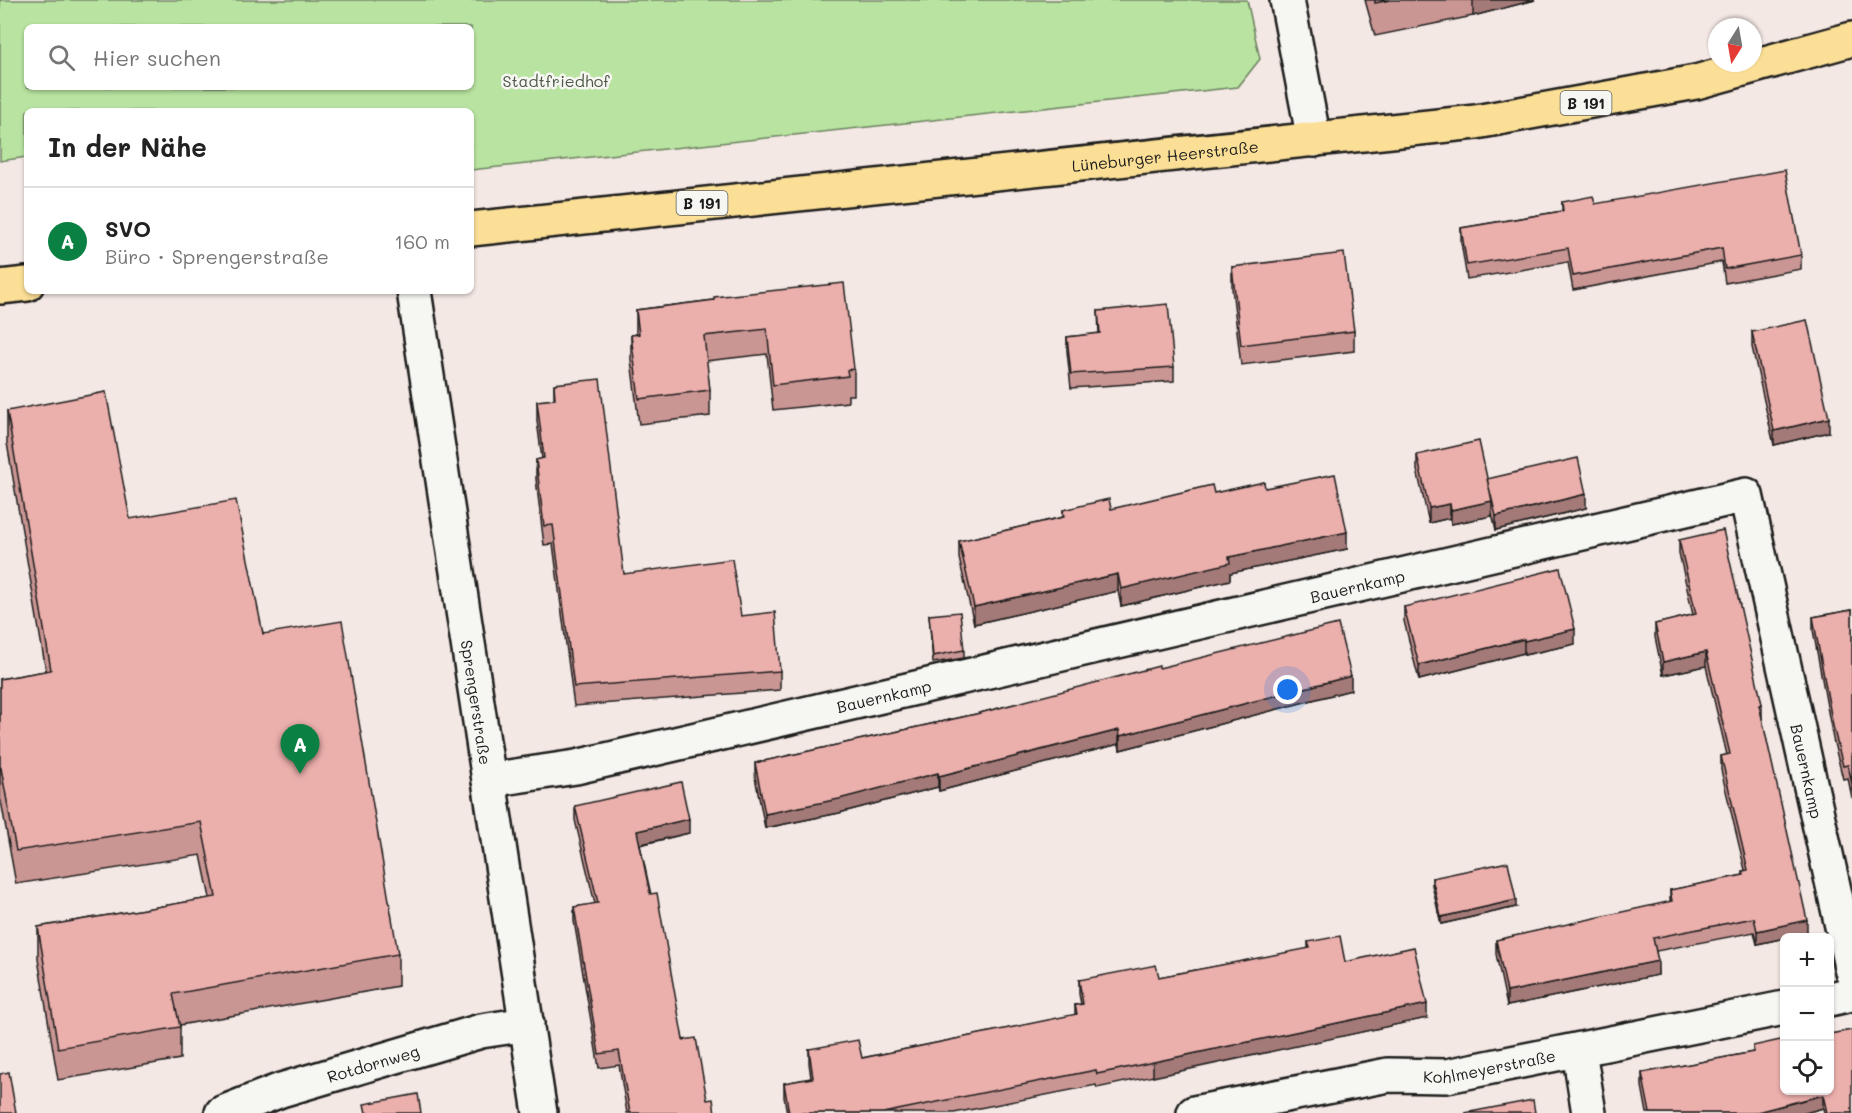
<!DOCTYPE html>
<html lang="de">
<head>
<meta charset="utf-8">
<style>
	:root { --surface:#fff; --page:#f2f2f2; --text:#222; --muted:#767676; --line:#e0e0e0; --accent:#0b8043 }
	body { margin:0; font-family:Mali,sans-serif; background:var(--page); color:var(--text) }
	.controls { position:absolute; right:18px; bottom:18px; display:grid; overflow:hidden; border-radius:9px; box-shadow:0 2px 4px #0004 }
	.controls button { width:54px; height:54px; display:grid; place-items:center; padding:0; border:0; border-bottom:2px solid var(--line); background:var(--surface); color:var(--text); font:30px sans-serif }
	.compass { position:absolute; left:1708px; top:18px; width:54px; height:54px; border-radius:50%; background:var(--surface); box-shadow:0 2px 4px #0004; rotate:191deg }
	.you { position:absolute; left:1288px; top:690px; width:21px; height:21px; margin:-15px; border:4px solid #fff; border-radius:50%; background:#1a73e8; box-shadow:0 0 0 9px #1a73e833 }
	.badge { display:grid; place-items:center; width:39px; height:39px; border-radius:50%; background:var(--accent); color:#fff; font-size:20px; font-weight:700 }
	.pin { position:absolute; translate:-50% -50px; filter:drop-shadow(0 2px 3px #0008) }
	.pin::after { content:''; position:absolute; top:32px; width:21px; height:18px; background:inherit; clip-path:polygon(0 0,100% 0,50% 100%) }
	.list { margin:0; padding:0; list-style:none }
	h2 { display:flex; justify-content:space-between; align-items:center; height:78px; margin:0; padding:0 24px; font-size:26px }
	h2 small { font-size:20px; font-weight:400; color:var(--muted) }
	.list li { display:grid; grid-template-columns:39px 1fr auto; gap:18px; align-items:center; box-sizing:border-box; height:108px; padding:0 24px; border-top:2px solid var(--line) }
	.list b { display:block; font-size:22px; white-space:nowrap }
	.list p { margin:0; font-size:20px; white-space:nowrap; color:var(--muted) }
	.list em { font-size:20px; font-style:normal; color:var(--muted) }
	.icon { flex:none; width:33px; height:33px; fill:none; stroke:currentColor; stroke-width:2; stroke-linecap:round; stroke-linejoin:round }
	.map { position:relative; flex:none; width:1852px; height:1113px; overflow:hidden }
	.search { position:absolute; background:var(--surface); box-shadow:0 2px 4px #0004; left:24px; top:24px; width:450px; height:66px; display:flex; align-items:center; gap:15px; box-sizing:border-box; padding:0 21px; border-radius:9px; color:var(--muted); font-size:22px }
	.panel { position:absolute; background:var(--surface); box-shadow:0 2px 4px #0004; left:24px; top:108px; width:450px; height:186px; border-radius:9px }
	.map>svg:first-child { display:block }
	.green { fill:#b8e3a0; stroke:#6a805e; stroke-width:1.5; fill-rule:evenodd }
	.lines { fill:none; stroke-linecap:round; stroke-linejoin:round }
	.street-casing { stroke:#1c1c1c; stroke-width:38 }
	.secondary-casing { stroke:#1c1c1c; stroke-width:38 }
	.primary-casing { stroke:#1c1c1c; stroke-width:38 }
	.street { stroke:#f6f6f2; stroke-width:33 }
	.secondary { stroke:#f6f6f2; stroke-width:33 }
	.primary { stroke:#fbdf96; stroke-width:33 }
	.wall { fill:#ca9694; stroke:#1c1c1c; stroke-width:1.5 }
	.shaded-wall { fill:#a47a78; stroke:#1c1c1c; stroke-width:1.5 }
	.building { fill:#ebafac; stroke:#1c1c1c; stroke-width:1.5 }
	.labels { text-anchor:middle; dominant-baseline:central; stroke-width:5; stroke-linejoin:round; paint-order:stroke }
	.shield { fill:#f6f6f2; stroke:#5d5d5c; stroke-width:1.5 }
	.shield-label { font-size:15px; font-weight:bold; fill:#1c1c1c }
	.park-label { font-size:16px; fill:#4b5844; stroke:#f6f6f2 }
	.street-label { font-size:16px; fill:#1c1c1c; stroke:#f6f6f2 }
</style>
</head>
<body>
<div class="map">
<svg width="1852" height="1113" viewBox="0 0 1852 1113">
	<rect width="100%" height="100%" fill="#f4e8e4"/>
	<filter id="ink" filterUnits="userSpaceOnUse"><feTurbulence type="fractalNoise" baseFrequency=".0167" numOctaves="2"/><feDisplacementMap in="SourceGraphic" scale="12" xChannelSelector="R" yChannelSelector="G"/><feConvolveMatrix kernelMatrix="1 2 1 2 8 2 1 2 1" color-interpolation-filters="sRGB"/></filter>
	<g filter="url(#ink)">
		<path class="green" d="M0,0H1247L1260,59L1238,87L471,170V111H27V157L0,161ZM27,27H471V87H27Z"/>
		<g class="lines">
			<g class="street-casing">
				<g id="street">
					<path id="s1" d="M489,780L576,767L1746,495L1852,971"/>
					<path d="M1830,999L1852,994"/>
					<path d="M1579,1051L1589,1113"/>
					<path id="s2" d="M222,1113L281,1090L481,1031L527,1024"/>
					<path id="s3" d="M1194,1113L1388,1075L1447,1076L1784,1008"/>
				</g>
			</g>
			<g class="secondary-casing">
				<g id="secondary">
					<path d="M1287,0L1314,140"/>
					<path id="s4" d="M414,291L540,1113"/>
				</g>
			</g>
			<g class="primary-casing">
				<g id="primary">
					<path id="s5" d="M471,229L1476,122L1696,82L1852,39"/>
					<path d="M0,287L27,284"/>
				</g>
			</g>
			<use href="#street" class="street"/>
			<use href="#secondary" class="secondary"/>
			<use href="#primary" class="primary"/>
		</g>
		<path class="wall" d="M1365,0H1535L1473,16L1375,36Z
			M1562,202L1595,204L1801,255V269L1725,283L1722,262L1573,290L1568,262L1467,279L1461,242V228L1562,211Z
			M1232,267L1354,331V351L1241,365L1232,288Z
			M714,300L854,369V395H848V402L773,410L767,354L706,361L710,390V416L639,424L631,360V335L636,334V310Z
			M1098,311L1174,367V381L1071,388L1067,351V337L1099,334Z
			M1752,332L1829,432L1774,445L1752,347Z
			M554,384L624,574L741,616L780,671V690L574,706L553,544L544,545L536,479V460L542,459L537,421V401L554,400Z
			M7,411L263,634L398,954V986L180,1025V1059L58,1080L38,959V927L210,898L201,855L16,884L1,801H0V679L46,671L7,443Z
			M1417,455L1487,479L1586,508L1496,530L1492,513V516L1451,524L1450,518L1429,523L1417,470Z
			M1265,488L1347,549L1230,573V580L1121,606L1118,591L974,624L959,558V541L1063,517V510L1111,509L1214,493Z
			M1679,540L1762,718L1807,933L1757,944L1754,932L1656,951L1658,975L1507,1006L1496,954V940L1670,902V890L1743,875V871L1745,870L1721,770V756L1727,755L1706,666L1663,675L1655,637V624L1693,615L1679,553Z
			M1404,607L1575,644L1524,655V653L1419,680L1404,621Z
			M1852,610V798L1848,778L1843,779L1833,739L1813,630V617Z
			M929,615L964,650V658L933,663Z
			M1159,668L1351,690L1120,750L1119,744L939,791L938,787L839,813L765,828L755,777V763L976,714Z
			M575,806L689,833L640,845L683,1040L707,1100L715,1113H627L619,1065L599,1068L574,921V907L595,904L575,820Z
			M1432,878L1516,907L1441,924L1432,885Z
			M1308,942L1345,962L1427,1018L1097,1088L1096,1085L954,1113H787L784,1097V1083L811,1078L809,1063V1049L862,1058L1075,1015V1005L1081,1004L1079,994V980L1159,977L1308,949Z
			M1753,1046L1830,1090L1852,1113H1824L1823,1108L1805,1113H1647L1642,1086V1073L1753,1052Z"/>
		<path class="shaded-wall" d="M1473,0H1535L1473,16Z
			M1829,418V432L1774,445V431Z
			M1586,494V508L1496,530V516Z
			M1492,501V516L1451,524V510Z
			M1450,504V518L1429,523V508Z
			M1347,532V549L1230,573V580L1121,606V589L1229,557Z
			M1118,574V591L974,624V607Z
			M1575,629V644L1524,655V641Z
			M1524,639V653L1419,680V665Z
			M1706,652V666L1663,675V662Z
			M1351,676V690L1120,750V736Z
			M1762,704V718L1759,719V705Z
			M1119,730V744L939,791V776Z
			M938,773V787L839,813L765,828V814Z
			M689,819V833L637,845V831Z
			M1516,900V907L1441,924V917Z
			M1807,920V933L1757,944V931Z
			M1658,961V975L1507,1006V992Z
			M1427,1004V1018L1153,1077V1062Z
			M1823,1095V1108L1805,1113H1753Z"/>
		<path class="building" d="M1375,0H1390L1375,3Z
			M1785,170L1801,255L1725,269L1722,248L1573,276L1568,248L1467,265L1461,228L1563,211L1562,202L1593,196L1595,204Z
			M1344,253L1354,331L1241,345L1232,267Z
			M844,283L854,369L847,370L848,376L773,385L767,329L704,336L710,390L639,399L631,335L639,334L636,310L714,300V297Z
			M1168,304L1174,367L1071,374L1067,337L1100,333L1098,311Z
			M1807,320L1829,418L1774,431L1752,332Z
			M600,379L624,574L732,559L741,616L775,612L780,671L574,687L553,525L544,526L536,460L544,458L537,401L555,399L554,384Z
			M106,392L130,519L236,500L263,634L342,621L398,954L173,994L180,1027L58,1048L38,927L216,897L201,822L16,851L1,768L0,769V679L51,670L7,411Z
			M1479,441L1492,501L1451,510L1450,504L1429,508L1417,455Z
			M1578,458L1586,494L1496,516L1487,479Z
			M1335,474L1347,532L1229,557L1230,563L1121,589L1118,574L974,607L959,541L1064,517L1063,510L1109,499L1111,509L1212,485L1214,493L1264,482L1265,488Z
			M1723,530L1762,704L1759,705L1807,920L1757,931L1754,918L1653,938L1658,961L1507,992L1496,940L1672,901L1670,890L1744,875L1743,871L1748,870L1721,756L1730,754L1706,652L1663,662L1655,624L1696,614L1679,540Z
			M1560,568L1575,629L1524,641V639L1419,665L1404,607Z
			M1852,610V784L1848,765L1843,766L1833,726L1813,617Z
			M960,612L964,650L933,656L929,615Z
			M1338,624L1351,676L1120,736L1119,730L939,776L938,773L839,799L765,814L755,763L976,714L1159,666V668Z
			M681,782L689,819L637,831L650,894L657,893L683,1040L696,1038L707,1100L713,1099L715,1113H630L619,1051L599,1054L574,907L598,903L575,806Z
			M1508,862L1516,900L1441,917L1432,878Z
			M1340,936L1345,962L1414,947L1427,1004L1097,1074L1096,1070L883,1113H789L784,1083L813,1078L809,1049L858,1040L862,1058L1077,1014L1075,1005L1083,1004L1079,980L1156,965L1159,977L1310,948L1308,942Z
			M1852,1030V1113H1827L1823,1095L1753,1113H1650L1642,1073L1754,1052L1753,1046L1785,1039V1090H1830V1034Z
			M9,1072L16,1113H0V1074Z
			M418,1094L421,1113H366L364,1104Z
			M1533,1100L1535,1113H1465Z"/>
	</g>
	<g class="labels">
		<g class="shield">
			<rect x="1560.5" y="91" width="51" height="24" rx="4.5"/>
			<rect x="676.5" y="191" width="51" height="24" rx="4.5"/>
		</g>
		<g class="shield-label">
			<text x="1586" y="103">B 191</text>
			<text x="702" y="203">B 191</text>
		</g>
		<g class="park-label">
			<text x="556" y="80">Stadtfriedhof</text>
		</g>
		<g class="street-label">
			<text stroke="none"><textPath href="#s5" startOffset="698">Lüneburger Heerstraße</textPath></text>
			<text stroke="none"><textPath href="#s1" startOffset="890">Bauernkamp</textPath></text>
			<text stroke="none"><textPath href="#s1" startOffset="404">Bauernkamp</textPath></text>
			<text stroke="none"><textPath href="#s4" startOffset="416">Sprengerstraße</textPath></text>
			<text stroke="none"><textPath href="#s1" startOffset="1572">Bauernkamp</textPath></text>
			<text stroke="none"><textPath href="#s2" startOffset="159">Rotdornweg</textPath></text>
			<text stroke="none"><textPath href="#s3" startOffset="300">Kohlmeyerstraße</textPath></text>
		</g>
	</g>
</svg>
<div class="controls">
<button>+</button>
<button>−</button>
<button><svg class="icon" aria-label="locate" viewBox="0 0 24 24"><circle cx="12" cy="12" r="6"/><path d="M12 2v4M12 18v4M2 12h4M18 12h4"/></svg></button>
</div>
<svg class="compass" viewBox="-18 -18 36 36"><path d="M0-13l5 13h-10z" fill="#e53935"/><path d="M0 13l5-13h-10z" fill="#767676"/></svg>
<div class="you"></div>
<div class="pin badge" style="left:300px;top:774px">A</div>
<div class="search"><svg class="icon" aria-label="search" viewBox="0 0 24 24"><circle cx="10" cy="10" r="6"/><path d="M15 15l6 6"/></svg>Hier suchen</div>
<section class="panel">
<h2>In der Nähe<small></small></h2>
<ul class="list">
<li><span class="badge">A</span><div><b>SVO</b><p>Büro · Sprengerstraße</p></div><em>160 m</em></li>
</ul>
</section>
</div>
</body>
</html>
